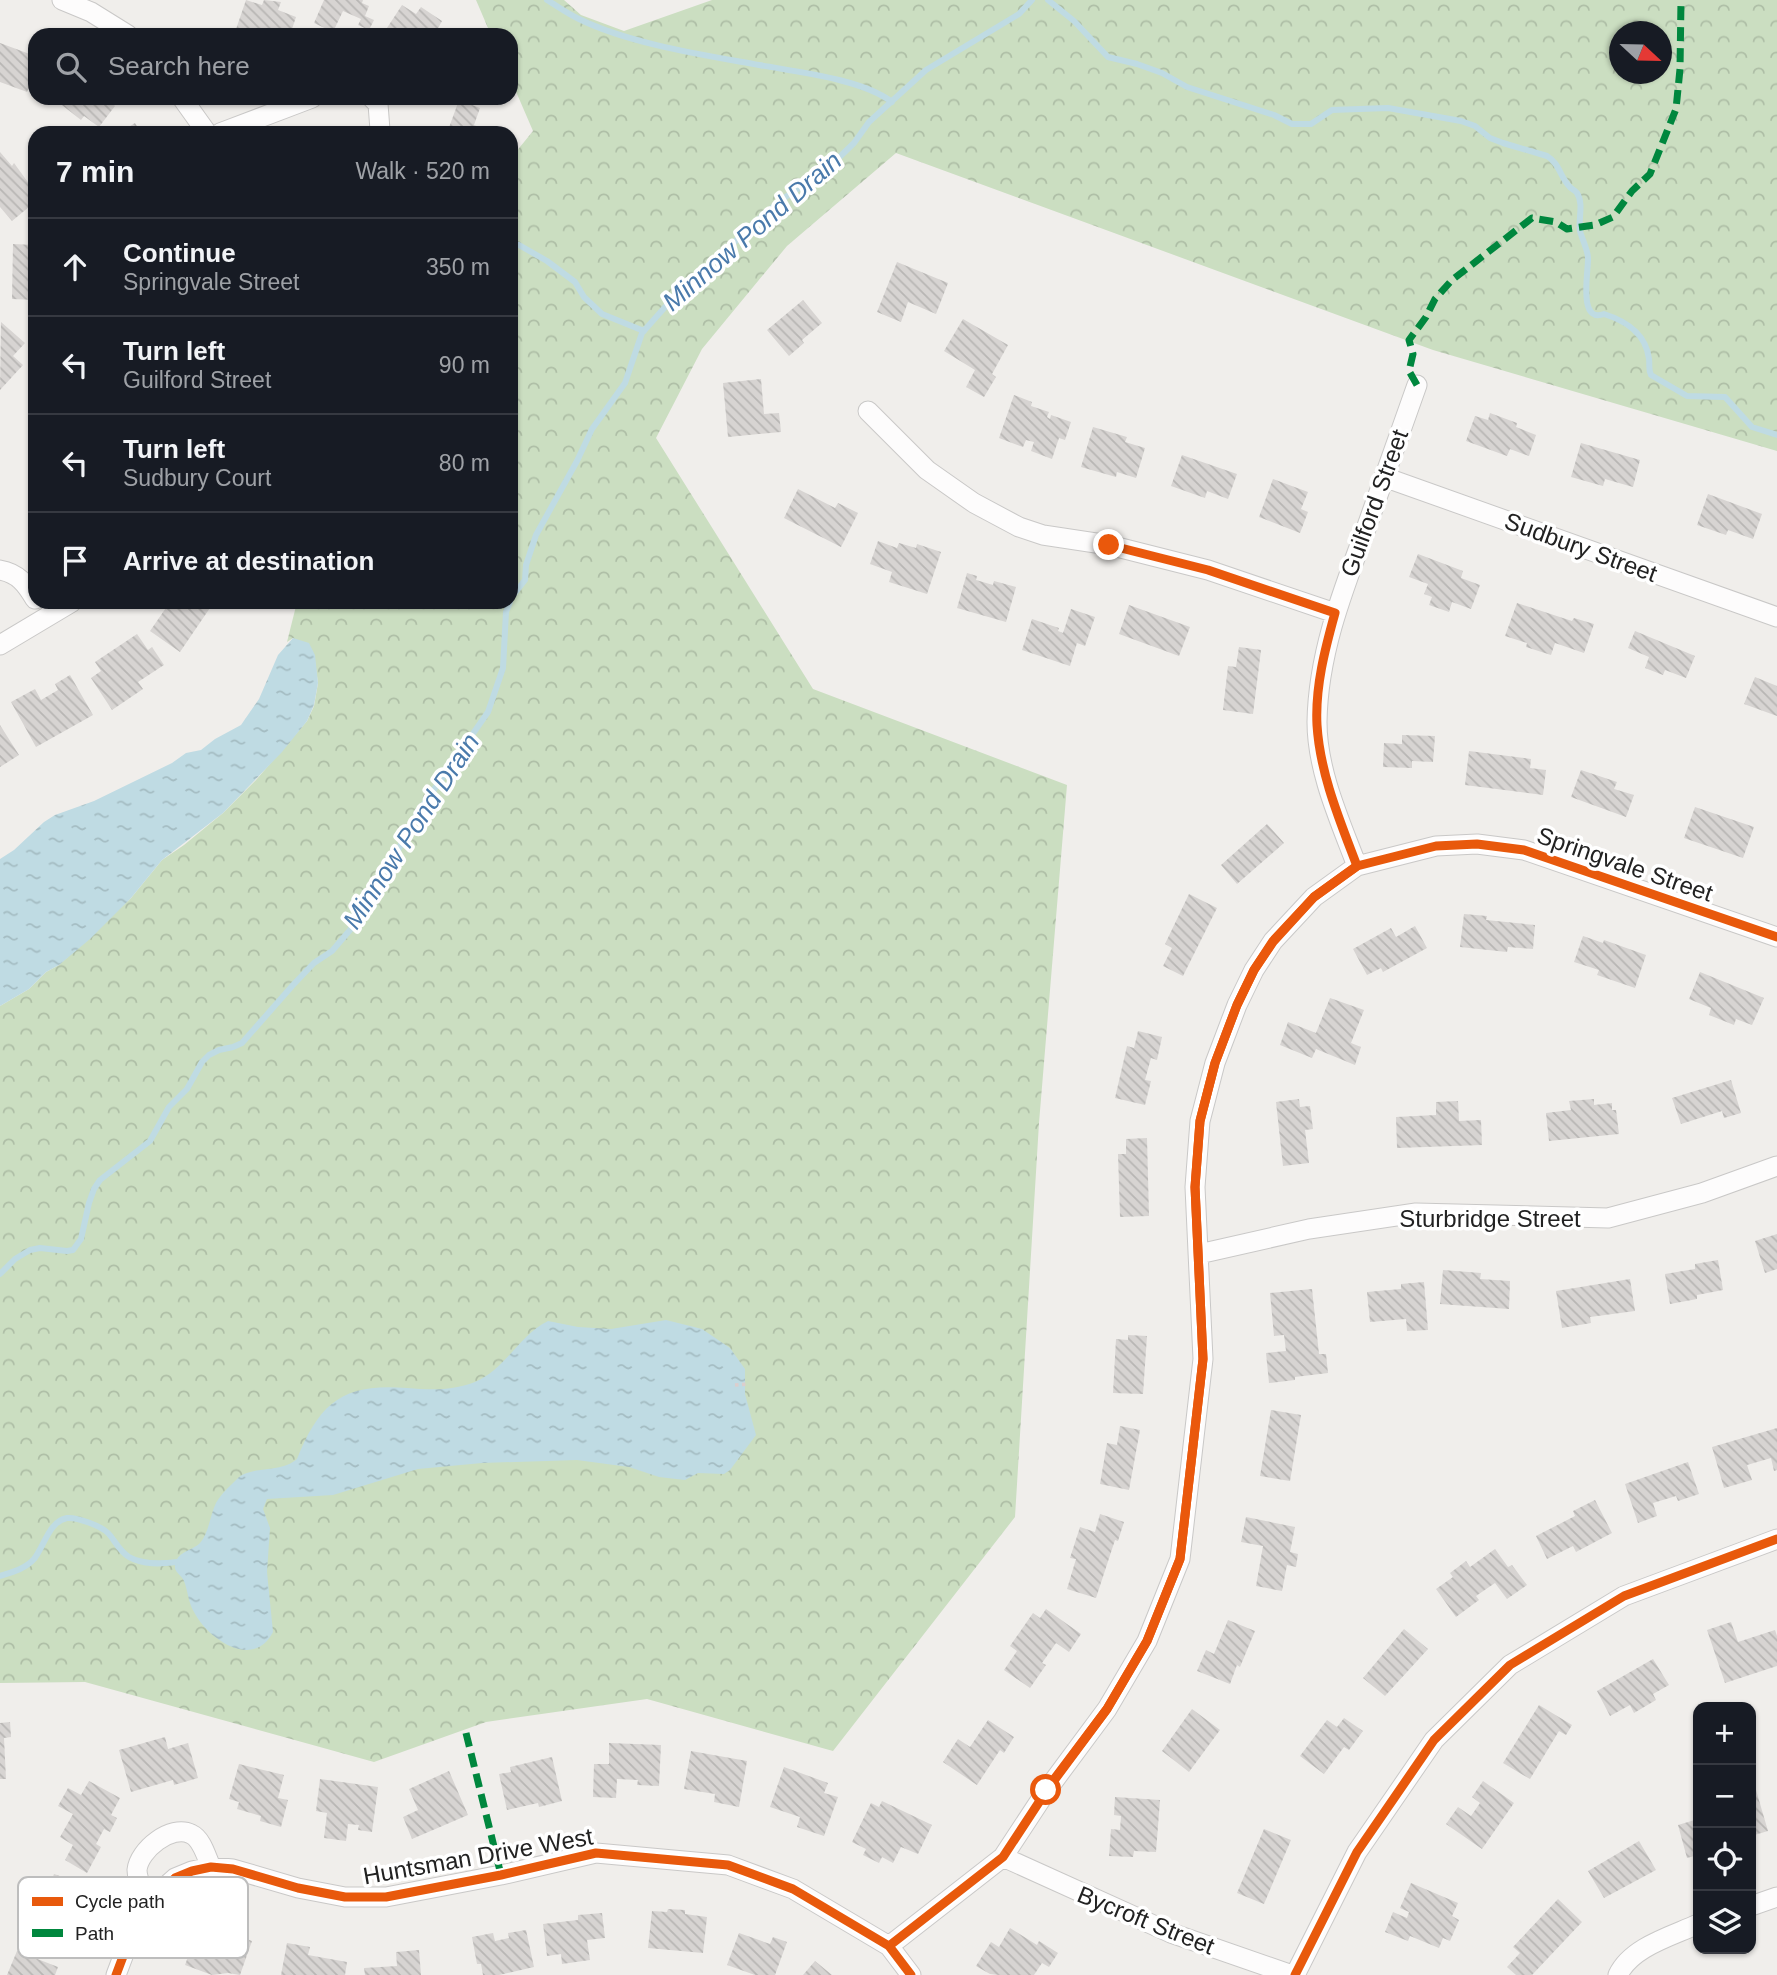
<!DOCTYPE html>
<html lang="en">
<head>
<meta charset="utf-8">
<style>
	:root { --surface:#171b24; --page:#242831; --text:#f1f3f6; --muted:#9ea1a6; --line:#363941 }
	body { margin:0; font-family:Arial,sans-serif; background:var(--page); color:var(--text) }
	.controls { position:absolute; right:21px; bottom:21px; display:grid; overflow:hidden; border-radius:14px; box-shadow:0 2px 5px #0004 }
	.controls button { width:63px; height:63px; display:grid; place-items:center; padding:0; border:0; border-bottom:2px solid var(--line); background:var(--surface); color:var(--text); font:35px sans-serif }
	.compass { position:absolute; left:1609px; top:21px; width:63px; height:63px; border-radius:50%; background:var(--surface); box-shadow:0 2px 5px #0004; rotate:112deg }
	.stop { position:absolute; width:21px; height:21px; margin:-16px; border:5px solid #ea580c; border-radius:50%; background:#fff }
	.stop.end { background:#ea580c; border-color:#fff; box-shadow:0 2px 7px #0008 }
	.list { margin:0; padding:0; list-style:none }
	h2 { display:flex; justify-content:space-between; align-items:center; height:91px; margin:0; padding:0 28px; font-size:30px }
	h2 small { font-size:23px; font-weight:400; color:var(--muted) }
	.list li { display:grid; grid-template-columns:46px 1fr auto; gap:21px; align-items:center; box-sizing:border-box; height:98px; padding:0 28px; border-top:2px solid var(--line) }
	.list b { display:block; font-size:26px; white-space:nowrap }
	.list p { margin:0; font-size:23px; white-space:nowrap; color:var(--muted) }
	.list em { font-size:23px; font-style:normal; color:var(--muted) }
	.icon { flex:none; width:38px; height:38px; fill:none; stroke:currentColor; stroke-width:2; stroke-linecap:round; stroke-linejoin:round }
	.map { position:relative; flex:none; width:1777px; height:1975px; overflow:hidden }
	.search { position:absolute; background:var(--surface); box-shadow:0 2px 5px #0004; left:28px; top:28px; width:490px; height:77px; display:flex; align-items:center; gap:18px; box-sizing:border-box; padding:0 24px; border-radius:21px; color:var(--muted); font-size:26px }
	.panel { position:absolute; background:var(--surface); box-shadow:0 2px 5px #0004; left:28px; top:126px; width:490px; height:483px; border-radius:21px }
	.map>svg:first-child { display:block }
	.forest { fill:url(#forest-crowns); fill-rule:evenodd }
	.water { fill:url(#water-ripples) }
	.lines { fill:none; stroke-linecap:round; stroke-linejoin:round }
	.stream { stroke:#bfdbe3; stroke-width:6 }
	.building { fill:url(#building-back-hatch) }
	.minor-casing { stroke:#c9c8c7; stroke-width:21 }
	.path { stroke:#dccecd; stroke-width:3.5; stroke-dasharray:3.5 3.5; stroke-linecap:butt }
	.minor { stroke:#fdfcfc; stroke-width:19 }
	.quiet { stroke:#00873e; stroke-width:7; stroke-dasharray:14 7; stroke-linecap:butt }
	.cycleway-casing { stroke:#fff; stroke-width:13 }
	.cycleway { stroke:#e8590c; stroke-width:9 }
	.route { stroke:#ea580c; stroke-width:9 }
	.labels { text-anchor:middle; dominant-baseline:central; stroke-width:7; stroke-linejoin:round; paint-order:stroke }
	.street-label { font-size:24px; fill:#222; stroke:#fff }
	.water-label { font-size:26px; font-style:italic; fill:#4a7aab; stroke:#fff }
	.key { fill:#fff; stroke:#bdbdbd; stroke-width:2 }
	.key-label { font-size:19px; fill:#222 }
</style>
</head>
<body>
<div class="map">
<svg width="1777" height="1975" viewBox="0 0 1777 1975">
	<defs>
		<pattern id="forest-crowns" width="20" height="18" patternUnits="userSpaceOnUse" patternTransform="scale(1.75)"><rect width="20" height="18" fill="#cbdec1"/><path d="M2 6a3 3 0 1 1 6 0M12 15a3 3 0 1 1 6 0" fill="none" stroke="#aebea6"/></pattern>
		<pattern id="water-ripples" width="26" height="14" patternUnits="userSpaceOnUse" patternTransform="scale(1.75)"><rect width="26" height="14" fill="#bfdbe3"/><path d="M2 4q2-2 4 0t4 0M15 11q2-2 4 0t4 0" fill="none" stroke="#a4bcc2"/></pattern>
		<pattern id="building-back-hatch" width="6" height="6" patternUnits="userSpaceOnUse" patternTransform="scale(1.75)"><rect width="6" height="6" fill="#d7d4d2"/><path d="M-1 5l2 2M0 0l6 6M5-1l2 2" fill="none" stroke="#b8b6b4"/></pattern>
	</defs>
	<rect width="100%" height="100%" fill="#f0eeeb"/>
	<path class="forest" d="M476,0H564L581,15L624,31L712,0H1777V451L1433,350L896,153L787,246L702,349L656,438L813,689L1067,785L1039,1123L1015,1517L833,1751L647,1699L486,1722L374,1762L85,1682L0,1683V1006L29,989L46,972L59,965L131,898L162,860L184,845L223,813L256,780L307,721L314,706L318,683L314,655L293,638L287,642L297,602H511V158L533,131L511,80V35H491ZM1620,32H1662V74H1620Z"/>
	<path class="water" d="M293,638L309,643L315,655L318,683L314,705L307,721L282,752L223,813L162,860L131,898L90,939L59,965L46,972L29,989L0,1006V859L14,850L44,822L55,815L94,801L172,763L186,753L201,750L215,739L241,725L259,699L278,655Z
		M666,1320L702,1329L730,1348L745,1369V1394L756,1435L730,1470L724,1474L698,1473L685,1480L659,1477L629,1467L577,1460L482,1463L418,1469L333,1495L267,1499L263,1509L270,1528L267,1572L273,1632C253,1671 207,1638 194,1612C188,1602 188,1591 184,1581C182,1576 176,1573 175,1568C174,1552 192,1551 200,1543C209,1533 210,1515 216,1503C221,1494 230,1486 237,1479C250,1465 280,1474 297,1459C320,1402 343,1383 407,1388C431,1390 451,1391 475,1382C506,1369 519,1335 548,1321L578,1327L611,1329Z"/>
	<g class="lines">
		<path class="stream" d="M547,0C557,6 568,14 579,19C630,44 704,55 759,65C797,72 862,79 892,102
			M1048,0L1074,21L1108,57L1137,64L1162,73L1187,87L1274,115L1292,124H1311L1332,110L1388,108L1461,121L1475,126L1490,138L1503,143L1547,156C1559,163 1560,176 1569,186C1571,189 1575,190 1577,193C1584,204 1578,219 1580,231C1582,239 1587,248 1588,257C1589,269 1577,324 1604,314C1626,321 1646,333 1649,359C1650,365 1648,369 1651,375L1687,396L1725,397L1752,427L1777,435
			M519,245L547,261L575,282L584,297L602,314L644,331
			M511,598L525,580L526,565L536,535L577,461L592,429L625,383L642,333L682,288L710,266L753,224L784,198L825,171L854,143L869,122L926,70L1019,14L1032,0
			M0,1274L15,1259L30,1250L40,1248L67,1251L73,1250L81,1239L89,1203L94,1189L100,1180L150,1141L169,1107L187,1089L202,1062L209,1055L219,1050L233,1047L242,1043L293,985L314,963L332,951L356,923L375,894L417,814L488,712L503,668L506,612L510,602
			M0,1576C12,1572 25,1569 34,1559C44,1547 49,1521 67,1518C77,1517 101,1526 108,1533C114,1539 119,1551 129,1557C143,1565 161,1564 177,1562"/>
	</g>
	<path class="building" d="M246,0L262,5L264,0L281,2L278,10L296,17L290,35H234Z
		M324,0H363L362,3L369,6L365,16L374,20L369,30L358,25L361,19L343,11L333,32L314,23Z
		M402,5L416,14L421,7L442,21L436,32L440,35H392L385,31Z
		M0,43L35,56V73L27,92L0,82Z
		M53,98H104L115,106L99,127L84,116L81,120Z
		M459,100L480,108L474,125L494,133H447Z
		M135,123L141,133H119Z
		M0,152L12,166L14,163L35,192V202L12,221L0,207Z
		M13,244L35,245V300L12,299Z
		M897,262L948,283L936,314L908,302L901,322L877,312Z
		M803,300L822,323L802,340L804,343L789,356L767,330Z
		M963,319L1008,345L992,374L996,377L984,397L966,387L975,370L944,351Z
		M1,322L25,343L13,356L23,365L0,390Z
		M761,379L764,414L779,413L781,432L728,437L723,383Z
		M1014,395L1032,402L1031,406L1049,412L1047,417L1050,419L1051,415L1071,422L1065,440L1059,438L1052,459L1031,451L1034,442L1026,440L1023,447L999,438Z
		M1490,413L1517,423L1516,427L1536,435L1529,456L1510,449L1507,456L1466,441L1475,416L1488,420Z
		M1093,427L1127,437L1125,442L1145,448L1136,478L1117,472L1116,477L1081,467Z
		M1581,443L1640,460L1633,487L1605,479L1603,486L1571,477Z
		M1182,455L1237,474L1228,499L1207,491L1205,498L1171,486Z
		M1273,479L1308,492L1301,509L1308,512L1300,533L1259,517Z
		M798,489L835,508L838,503L858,513L841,547L784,518Z
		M1708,494L1762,514L1753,539L1728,530L1726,535L1697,525Z
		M878,541L897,548L899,543L916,548L917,544L941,552L927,594L889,582L892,572L870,564Z
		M1418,554L1463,571L1461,578L1480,585L1471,609L1452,602L1449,612L1429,605L1432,597L1424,594L1428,584L1409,577Z
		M967,573L977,576L976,580L993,585L994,581L1016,587L1006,622L957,608Z
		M170,602H208L212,605L180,652L150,631Z
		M1517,603L1572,621L1574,618L1594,624L1584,653L1555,643L1551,655L1526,647L1527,643L1505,636Z
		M1129,605L1190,627L1179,656L1119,634Z
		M1071,609L1095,617L1085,646L1077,643L1070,666L1022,650L1032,619L1059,628L1058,631L1063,633Z
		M1635,631L1695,656L1686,678L1665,670L1663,675L1645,668L1649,657L1628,648Z
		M137,634L148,650L152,647L164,665L138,682L143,689L112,710L91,678L101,671L95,662Z
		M1239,647L1261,650L1253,714L1223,710L1228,666L1236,667Z
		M70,675L93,715L36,747L11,702L35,689L41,700L58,690L55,684Z
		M1755,677L1777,686V716L1744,704Z
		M0,725L19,755L0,767Z
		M1402,735L1435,736L1433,762L1412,761V768L1383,767L1384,743L1402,744Z
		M1469,751L1531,759L1530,768L1546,770L1543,795L1465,785Z
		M1581,770L1617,782L1614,789L1634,795L1626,817L1571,797Z
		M1695,807L1754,827L1743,858L1684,838Z
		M1267,824L1284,843L1237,884L1221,865Z
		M1189,894L1217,908L1183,976L1163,966L1172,948L1165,944Z
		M1464,914L1487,916L1486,920L1535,925L1533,949L1508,947L1507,952L1460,947Z
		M1415,926L1427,948L1383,972L1381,968L1367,975L1353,949L1391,928L1396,937Z
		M1583,936L1603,943L1604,940L1646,955L1635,988L1597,975L1599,970L1574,962Z
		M1700,972L1764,998L1752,1025L1736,1019L1734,1025L1709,1015L1711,1008L1689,999Z
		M1330,998L1364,1010L1351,1043L1361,1047L1355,1065L1316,1049L1312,1058L1280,1045L1288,1022L1316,1033Z
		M1138,1031L1162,1037L1157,1060L1151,1058L1145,1080L1151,1081L1145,1105L1115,1098L1127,1046L1134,1048Z
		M1731,1080L1741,1113L1724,1118L1722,1111L1681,1124L1672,1098Z
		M1299,1099L1300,1107L1310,1106L1313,1129L1305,1130L1309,1163L1283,1166L1276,1102Z
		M1594,1099V1105L1612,1103V1110H1616L1619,1134L1549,1141L1546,1113L1571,1110L1569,1101Z
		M1458,1101L1459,1121L1481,1120L1482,1145L1397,1148L1396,1117L1436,1115V1102Z
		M1147,1138L1149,1216L1120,1217L1118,1154H1126V1139Z
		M1777,1234V1269L1765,1273L1755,1241Z
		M1718,1260L1723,1290L1697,1295V1299L1670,1304L1665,1274L1695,1269V1264Z
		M1443,1270L1481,1273L1480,1279L1510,1281L1509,1309L1440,1304Z
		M1630,1279L1635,1311L1590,1317L1591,1323L1562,1328L1556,1291Z
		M1424,1282L1428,1330L1407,1331L1406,1319L1370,1322L1367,1292L1401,1289V1284Z
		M1312,1289L1319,1354H1326L1328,1373L1295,1377V1380L1269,1383L1266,1353L1286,1351L1284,1335L1274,1336L1270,1293Z
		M1128,1335L1147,1336L1143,1394L1113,1393L1116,1339L1128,1340Z
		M1271,1410L1301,1415L1290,1481L1260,1476Z
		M1120,1426L1140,1430L1129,1490L1100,1484L1107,1443L1117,1445Z
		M1777,1428V1470L1774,1471L1771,1458L1747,1465L1752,1480L1724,1488L1712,1447Z
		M1688,1462L1699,1494L1678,1501L1676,1496L1653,1503L1657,1516L1638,1523L1625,1484Z
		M1595,1500L1612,1533L1576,1552L1573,1546L1547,1559L1536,1536L1575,1516L1573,1511Z
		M1100,1514L1124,1522L1118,1541L1115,1540L1096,1598L1067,1589L1076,1559L1070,1558L1080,1527L1095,1532Z
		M1246,1517L1295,1527L1290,1552L1298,1554L1296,1567L1287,1565L1282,1591L1256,1586L1263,1546L1241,1542Z
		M1495,1549L1508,1567L1512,1565L1527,1585L1507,1599L1495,1583L1476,1596L1479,1600L1456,1617L1436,1589L1453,1577L1450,1573L1466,1561L1470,1567Z
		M1046,1609L1081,1634L1069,1652L1056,1643L1042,1663L1046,1665L1030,1688L1004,1670L1017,1651L1010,1646L1033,1613L1040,1618Z
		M1228,1620L1255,1631L1240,1667L1237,1665L1230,1684L1197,1671L1206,1650L1214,1654Z
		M1731,1622L1738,1642L1775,1630L1777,1636V1666L1725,1683L1707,1630Z
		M1404,1629L1428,1649L1385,1696L1363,1678Z
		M1653,1659L1669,1685L1653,1694L1656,1700L1634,1713L1630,1705L1610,1716L1597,1691Z
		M1539,1705L1572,1725L1566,1735L1559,1731L1530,1779L1503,1763Z
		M1192,1709L1220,1730L1189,1772L1162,1751Z
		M1344,1718L1363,1731L1349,1750L1344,1747L1324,1774L1300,1756L1327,1720L1337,1727Z
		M988,1720L1014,1737L1004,1753L1000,1750L977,1785L943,1762L958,1739L970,1747Z
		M10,1722L11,1737L4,1738L6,1779H0V1723Z
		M165,1737L168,1749L188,1743L198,1778L174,1785L173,1780L131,1792L119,1750Z
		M609,1743L661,1745L659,1786L637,1785L638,1780L617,1779L616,1798L593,1797L594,1764H609Z
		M691,1751L747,1761L739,1807L714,1802L715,1794L684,1789Z
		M552,1757L562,1801L539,1807L538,1803L507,1810L499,1774L511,1772L510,1767Z
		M239,1764L284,1775L278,1798L288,1800L281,1827L260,1821L261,1816L237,1809L239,1802L229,1799Z
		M784,1767L828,1783L824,1793L838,1797L824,1836L797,1827L800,1817L770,1807Z
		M449,1771L468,1815L412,1839L403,1817L418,1810L409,1789Z
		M320,1779L378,1787L372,1832L358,1830L359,1825L348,1824L346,1841L324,1838L327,1813L316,1811Z
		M89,1781L120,1798L111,1815L117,1818L110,1832L104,1829L96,1844L101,1847L87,1873L65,1860L73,1845L60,1837L73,1814L58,1806L68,1788L81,1795Z
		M1483,1781L1514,1803L1482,1849L1446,1824L1458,1807L1471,1816L1480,1803L1472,1797Z
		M1756,1790L1768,1831L1751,1836V1791Z
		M1115,1797L1160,1800L1156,1852L1134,1851L1133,1857L1109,1856L1111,1829L1120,1830L1121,1816L1114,1815Z
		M882,1801L932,1825L918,1854L901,1847L893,1863L882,1857L879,1863L863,1855L866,1849L852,1842L871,1803L879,1807Z
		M1698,1819V1855L1687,1858L1678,1825Z
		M1264,1829L1291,1840L1264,1904L1237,1893Z
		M1639,1841L1656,1870L1604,1898L1588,1871Z
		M54,1874L85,1885L79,1902L71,1900L65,1916L78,1921L69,1945L51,1938L54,1931L28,1922L39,1890L47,1893Z
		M1411,1883L1458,1903L1452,1916L1459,1920L1450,1941L1443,1938L1439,1948L1410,1936L1408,1941L1385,1932L1393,1912L1407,1918L1409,1912L1400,1908Z
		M1558,1899L1582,1922L1532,1975H1516L1507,1967L1520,1953L1513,1947Z
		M668,1909L685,1910V1914L707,1917L703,1953L648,1948L652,1911L667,1912Z
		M602,1913L605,1938L587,1940L590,1960L562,1964L561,1954L547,1956L543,1924L578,1920V1915Z
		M202,1918L220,1925L219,1928L252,1941L240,1975L228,1973L212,1975L185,1965Z
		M1010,1928L1037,1945L1039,1941L1058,1953L1049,1967L1042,1963L1034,1975H999L990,1974L976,1966L991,1942L999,1947Z
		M526,1930L534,1967L499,1975H483L481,1964H477L472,1937L493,1933L495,1941L509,1938L508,1933Z
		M739,1933L770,1944L773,1937L787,1942L775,1975H755L727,1965Z
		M287,1943L310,1947L308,1955L347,1962L345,1975H281Z
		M419,1950L421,1975H365L364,1968L397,1966L396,1952Z
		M17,1951L58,1967L55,1975H7Z
		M815,1961L832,1975H803Z"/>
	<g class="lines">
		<g class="minor-casing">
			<path id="minor" d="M62,0L91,12L128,35
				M182,98L207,133
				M372,98L378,104L380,130L377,133
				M220,133L312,98
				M868,411L927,470L974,503L1019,527L1043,535L1109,545L1208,570L1335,613
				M1384,477L1777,617
				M0,570C18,573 26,584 35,599
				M0,645L72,602
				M1357,866C1340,821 1317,771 1317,722C1318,653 1343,590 1367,526C1384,479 1400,432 1417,385
				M1199,1254L1309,1229L1416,1213L1608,1218L1702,1193L1777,1166
				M1003,1857L1171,1933L1292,1975
				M148,1902C144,1892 137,1881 137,1870C139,1850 171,1824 191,1834C202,1839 206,1856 211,1867
				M1751,1906L1777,1897
				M889,1946L1003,1857L1047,1790L1107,1709L1147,1641L1180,1559L1203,1359L1195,1187L1200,1121L1215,1063L1237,1005L1254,970L1273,941L1314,897L1357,866L1436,846L1477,844L1524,850L1777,937
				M116,1975L139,1914L148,1902L175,1878L192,1871L211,1867L233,1869L298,1888L345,1897H386L501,1875L596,1853L728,1865L793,1889L889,1946L911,1975
				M1295,1975L1357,1852L1434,1740L1510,1665L1624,1596L1777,1539
				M1618,1975C1631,1947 1672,1936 1698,1924"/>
		</g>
		<path class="path" d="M735,1385L749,1384"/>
		<use href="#minor" class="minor"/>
		<path class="quiet" d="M1417,385L1409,371L1413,354L1409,340L1426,317L1435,299L1452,280L1532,218L1556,222L1567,229L1595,225L1613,217L1632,191L1650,174L1676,109L1680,69L1681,0
			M466,1733L501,1875"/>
		<g class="cycleway-casing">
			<path id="cycleway" d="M889,1946L1003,1857L1047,1790L1107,1709L1147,1641L1180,1559L1203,1359L1195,1187L1200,1121L1215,1063L1237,1005L1254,970L1273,941L1314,897L1357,866L1436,846L1477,844L1524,850L1777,937
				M116,1975L139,1914L148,1902L175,1878L192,1871L211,1867L233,1869L298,1888L345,1897H386L501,1875L596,1853L728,1865L793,1889L889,1946L911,1975
				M1295,1975L1357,1852L1434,1740L1510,1665L1624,1596L1777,1539"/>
		</g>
		<use href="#cycleway" class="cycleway"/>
	</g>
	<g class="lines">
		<path class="route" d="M1046,1790L1107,1709L1147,1641L1180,1559L1203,1359L1195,1187L1200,1121L1215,1063L1237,1005L1254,970L1273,942L1314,897L1357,866C1340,821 1320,774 1317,725C1315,687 1325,649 1335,613L1208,570L1109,545"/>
	</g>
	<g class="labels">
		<g class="street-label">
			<text transform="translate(1374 503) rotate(-70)">Guilford Street</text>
			<text transform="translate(1581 547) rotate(20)">Sudbury Street</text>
			<text transform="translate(1625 864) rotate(19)">Springvale Street</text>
			<text x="1490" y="1218">Sturbridge Street</text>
			<text transform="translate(478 1856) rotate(-10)">Huntsman Drive West</text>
			<text transform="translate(1146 1920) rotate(22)">Bycroft Street</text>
		</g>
		<g class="water-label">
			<text transform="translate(752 231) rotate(-41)">Minnow Pond Drain</text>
			<text transform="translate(411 831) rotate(-57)">Minnow Pond Drain</text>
		</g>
	</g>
	<rect x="18" y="1877" width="230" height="81" rx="10" class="key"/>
	<rect x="32" y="1897" width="31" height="9" fill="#e8590c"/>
	<rect x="32" y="1929" width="31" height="8" fill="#00873e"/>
	<g class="key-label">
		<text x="75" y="1908">Cycle path</text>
		<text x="75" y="1940">Path</text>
	</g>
</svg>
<div class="controls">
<button>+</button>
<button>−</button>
<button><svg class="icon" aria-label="locate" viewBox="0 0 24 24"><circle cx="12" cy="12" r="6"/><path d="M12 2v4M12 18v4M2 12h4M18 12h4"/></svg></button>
<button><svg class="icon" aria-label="layers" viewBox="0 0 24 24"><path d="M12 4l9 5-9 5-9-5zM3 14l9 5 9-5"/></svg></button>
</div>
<svg class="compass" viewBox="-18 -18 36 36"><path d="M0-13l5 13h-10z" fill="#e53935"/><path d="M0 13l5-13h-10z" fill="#9ea1a6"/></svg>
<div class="stop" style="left:1046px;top:1790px"></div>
<div class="stop end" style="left:1109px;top:545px"></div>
<div class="search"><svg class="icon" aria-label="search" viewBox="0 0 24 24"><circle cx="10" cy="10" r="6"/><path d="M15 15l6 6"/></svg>Search here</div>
<section class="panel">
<h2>7 min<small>Walk · 520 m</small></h2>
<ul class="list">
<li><svg class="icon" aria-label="ahead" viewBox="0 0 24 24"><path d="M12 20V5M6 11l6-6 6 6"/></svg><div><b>Continue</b><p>Springvale Street</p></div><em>350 m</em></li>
<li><svg class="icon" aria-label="left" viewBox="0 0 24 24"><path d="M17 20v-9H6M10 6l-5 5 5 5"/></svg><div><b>Turn left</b><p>Guilford Street</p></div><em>90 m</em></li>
<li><svg class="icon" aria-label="left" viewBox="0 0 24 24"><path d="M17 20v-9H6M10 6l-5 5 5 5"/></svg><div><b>Turn left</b><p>Sudbury Court</p></div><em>80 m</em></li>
<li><svg class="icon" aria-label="arrive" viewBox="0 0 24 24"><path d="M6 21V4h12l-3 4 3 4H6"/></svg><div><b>Arrive at destination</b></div></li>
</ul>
</section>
</div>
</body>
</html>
